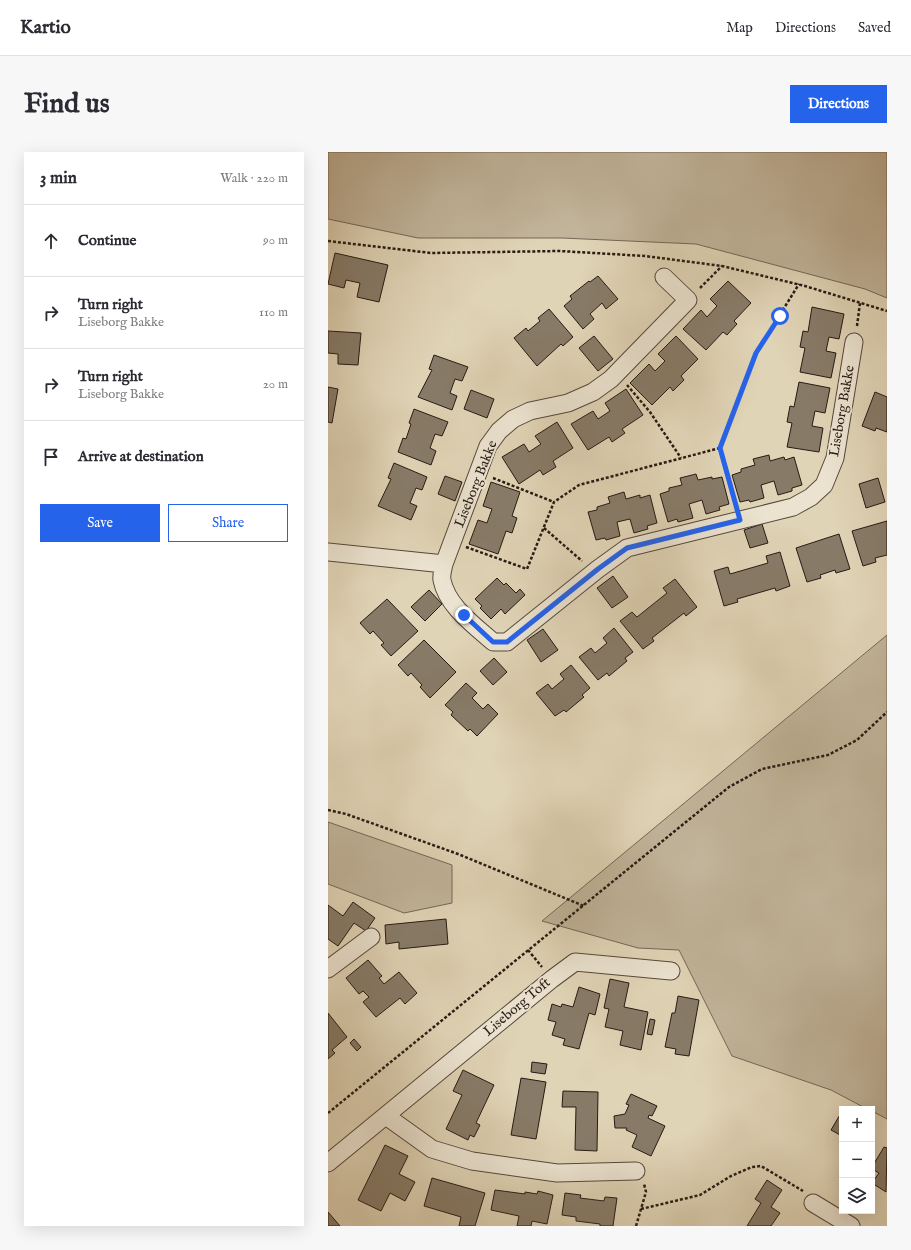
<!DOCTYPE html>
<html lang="en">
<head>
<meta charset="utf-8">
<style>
	:root { --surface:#fff; --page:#f7f7f7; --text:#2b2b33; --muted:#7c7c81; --line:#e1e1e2; --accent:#2563eb }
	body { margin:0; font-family:"IM FELL English",serif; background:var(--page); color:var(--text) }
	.controls { position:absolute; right:12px; bottom:12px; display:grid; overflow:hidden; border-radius:0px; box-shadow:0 4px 16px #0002 }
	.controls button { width:36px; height:36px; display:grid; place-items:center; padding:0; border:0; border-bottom:1px solid var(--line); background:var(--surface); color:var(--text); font:20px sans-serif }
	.stop { position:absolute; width:12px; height:12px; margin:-9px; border:3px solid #2563eb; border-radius:50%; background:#fff }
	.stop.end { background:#2563eb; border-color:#fff; box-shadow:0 1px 4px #0008 }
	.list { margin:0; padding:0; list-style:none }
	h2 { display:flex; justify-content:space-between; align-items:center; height:52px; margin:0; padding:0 16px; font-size:17px }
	h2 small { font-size:13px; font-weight:400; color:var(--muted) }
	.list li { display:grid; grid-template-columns:26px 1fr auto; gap:12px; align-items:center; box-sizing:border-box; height:72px; padding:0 16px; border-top:1px solid var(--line) }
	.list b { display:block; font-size:15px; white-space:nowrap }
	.list p { margin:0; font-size:13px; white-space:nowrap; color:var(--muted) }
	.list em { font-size:13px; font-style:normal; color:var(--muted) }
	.actions { display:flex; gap:8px; padding:12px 16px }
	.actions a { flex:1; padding:9px 0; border:1px solid var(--accent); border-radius:0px; text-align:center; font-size:14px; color:var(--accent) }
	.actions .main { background:var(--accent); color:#fff }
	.icon { flex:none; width:22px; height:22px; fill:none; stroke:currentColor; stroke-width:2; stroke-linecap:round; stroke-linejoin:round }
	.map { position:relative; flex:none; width:559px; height:1074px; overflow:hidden; border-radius:0px }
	header { display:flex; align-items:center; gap:24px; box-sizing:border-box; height:56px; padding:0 20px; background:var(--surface); border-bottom:1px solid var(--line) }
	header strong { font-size:19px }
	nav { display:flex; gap:22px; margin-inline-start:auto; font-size:14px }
	.intro { display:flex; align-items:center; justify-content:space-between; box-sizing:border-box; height:96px; padding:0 24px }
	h1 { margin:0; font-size:28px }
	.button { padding:10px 18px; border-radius:0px; background:var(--accent); color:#fff; font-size:14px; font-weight:700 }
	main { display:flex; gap:24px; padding:0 24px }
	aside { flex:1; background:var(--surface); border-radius:0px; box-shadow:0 4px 16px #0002 }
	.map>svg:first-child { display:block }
	.green { fill:#c1b49a; stroke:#746757 }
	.building { fill:#877b68; stroke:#271a14 }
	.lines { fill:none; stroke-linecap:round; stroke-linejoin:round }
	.minor-casing { stroke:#55483c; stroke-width:19 }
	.path { stroke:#271a14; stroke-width:2.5; stroke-dasharray:3 2; stroke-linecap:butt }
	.minor { stroke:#ebe3d0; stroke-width:17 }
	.route { stroke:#2563eb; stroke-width:5 }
	.labels { text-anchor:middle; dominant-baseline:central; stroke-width:4; stroke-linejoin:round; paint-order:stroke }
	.street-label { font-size:14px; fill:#271a14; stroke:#ebe3d0 }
</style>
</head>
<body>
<header>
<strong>Kartio</strong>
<nav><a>Map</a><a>Directions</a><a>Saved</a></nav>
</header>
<div class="intro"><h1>Find us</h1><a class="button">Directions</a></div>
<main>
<aside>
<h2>3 min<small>Walk · 220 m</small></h2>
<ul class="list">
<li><svg class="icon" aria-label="ahead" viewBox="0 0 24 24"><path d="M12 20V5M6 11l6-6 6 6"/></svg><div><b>Continue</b></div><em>90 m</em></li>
<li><svg class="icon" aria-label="right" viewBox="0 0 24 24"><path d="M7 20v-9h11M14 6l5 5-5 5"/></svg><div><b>Turn right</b><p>Liseborg Bakke</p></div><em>110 m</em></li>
<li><svg class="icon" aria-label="right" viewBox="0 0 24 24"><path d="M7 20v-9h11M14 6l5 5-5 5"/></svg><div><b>Turn right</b><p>Liseborg Bakke</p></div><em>20 m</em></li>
<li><svg class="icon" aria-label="arrive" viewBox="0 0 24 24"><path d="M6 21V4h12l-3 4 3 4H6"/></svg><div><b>Arrive at destination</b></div></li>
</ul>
<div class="actions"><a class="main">Save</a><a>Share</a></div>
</aside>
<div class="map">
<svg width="559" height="1074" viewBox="0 0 559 1074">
	<rect width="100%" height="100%" fill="#e0d4b6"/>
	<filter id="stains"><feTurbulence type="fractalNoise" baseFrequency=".005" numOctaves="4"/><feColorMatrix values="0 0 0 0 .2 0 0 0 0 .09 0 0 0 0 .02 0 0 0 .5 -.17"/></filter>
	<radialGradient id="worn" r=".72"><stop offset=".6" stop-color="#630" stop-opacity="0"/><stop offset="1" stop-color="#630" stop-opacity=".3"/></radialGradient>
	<path class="green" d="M0,0H559V146L537,137L368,92L234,86H90L0,67Z
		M559,483V967L544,959V957H539L503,938L404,904L351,798L310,796L214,769Z
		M0,670L124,713V751L76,761L0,732Z"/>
	<path class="building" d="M7,101L60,113L51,150L29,145L32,131L18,128L16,136L0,132Z
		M270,124L290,147L278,157L274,151L262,162L266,167L255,177L236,154L244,147L242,144L261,129L262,130Z
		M400,129L423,151L406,169L409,172L399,183L395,180L378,198L355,177L373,158L379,165L389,154L382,147Z
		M484,155L516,162L511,187L501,185L498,199L508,201L503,226L472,220L477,196L472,195L475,179L480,180Z
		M221,157L245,185L235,194L233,192L209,214L186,186L198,176L200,179L212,169L210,166Z
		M0,179L33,181L30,213L10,212V202L0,201Z
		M266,184L285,207L270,219L251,196Z
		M348,184L370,207L353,224L356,228L345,239L342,235L324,253L302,231L321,212L327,219L337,209L330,202Z
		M106,203L140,215L134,229L127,227L122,241L129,244L124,258L90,245L104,218L101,217Z
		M471,230L502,236L497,261L487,259L484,274L495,276L491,300L459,295L464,271L459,270L462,254L466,255Z
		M0,235L10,237L4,271L0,270Z
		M298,237L315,263L294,277L297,281L284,290L281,285L260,298L243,272L265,259L270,267L282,259L277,251Z
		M143,238L166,247L159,266L136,257Z
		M547,240L559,245V280L548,276L547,279L534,274Z
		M86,257L120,270L114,284L107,282L102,296L108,299L103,313L70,300L75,286L78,287L83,272L81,271Z
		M229,270L245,296L225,309L228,315L215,323L212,318L191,332L174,305L196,292L201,300L213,292L207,284Z
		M441,303L442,309L456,305L457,308L466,305L474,333L464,336V339L450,343L446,329L433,333L436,346L422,350L421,348L412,350L404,323L413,320V317L427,313L425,307Z
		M66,311L99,325L94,338L88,336L82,351L89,354L83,368L50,354L63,327L60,326Z
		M368,322L370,328L384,325V327L394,325L401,352L391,355L392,358L378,362L374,348L361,352L365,366L350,370L349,367L340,370L332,342L341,339V336L354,333L352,326Z
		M117,324L134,330L127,349L110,342Z
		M550,326L557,350L538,356L531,332Z
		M163,330L192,340L184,364L189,366L184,381L178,379L170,402L141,392L150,368L159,371L164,357L155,354Z
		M296,340L298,347L312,343V346L322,343L329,371L319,374L320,377L306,381L302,367L289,370L292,384L278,388L277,386L268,388L260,360L269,358V355L282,351L280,345Z
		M559,369V403L547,406L548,410L535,414L524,379Z
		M434,372L440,391L422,396L416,378Z
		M511,382L522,417L508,421L507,418L492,423L493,426L479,430L468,396Z
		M452,400L462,434L448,439L447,436L409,447L410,450L396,454L386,419L400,415L402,422L440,411L438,404Z
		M285,424L300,445L284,456L269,436Z
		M169,426L176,433L178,431L188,441L192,437L197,443L177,462L173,457L163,467L152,456L154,454L147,447Z
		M347,427L369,455L358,464L356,461L324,486L326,489L315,497L292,469L304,460L309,465L339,441L335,436Z
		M101,438L114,452L97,469L83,455Z
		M59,447L90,479L63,504L53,493L56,491L45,479L42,482L32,471Z
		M286,476L305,500L297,506L299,509L281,524L279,521L270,528L251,505L263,496L267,501L279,491L275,486Z
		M215,477L230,498L213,510L199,488Z
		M96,488L128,520L102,546L92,535L94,533L83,521L80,524L70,513Z
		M166,506L179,520L165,533L152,519Z
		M243,513L262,536L254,543L256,545L238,560L236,558L227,564L208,541L220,532L224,537L236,527L232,522Z
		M138,531L149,541L144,546L155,557L160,552L170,562L149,584L142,577L140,579L123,563L125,560L117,553Z
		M25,750L47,766L38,779L26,771L10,794L0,787V753L15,764Z
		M118,767L120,792L71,797V790L58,792L57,773Z
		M40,808L54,824L51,826L56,832L71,820L89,841L77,852L72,846L48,865L35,850L41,845L35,839L31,842L18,826Z
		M282,827L301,831L296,855L320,860L313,898L292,893L295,879L277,875L281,857L276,856Z
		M251,835L272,842L267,863L261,861L251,897L235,893L237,887L224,883L228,870L220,868L224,852L233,855L234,852L245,855Z
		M350,844L371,848L361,904L347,902L348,897L337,895L344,861H347Z
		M0,861L19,885L4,898L7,901L0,907Z
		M322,867L327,868L324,883L319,882Z
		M26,887L33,895L29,899L22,891Z
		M204,910L219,912L217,922L203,920Z
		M135,918L166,933L148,971L152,973L146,985L142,983L140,988L118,977L134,943L125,939Z
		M193,926L218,930L208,987L183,983Z
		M235,939L270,940L269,999L247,998L248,955H234Z
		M303,942L329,954L324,964L321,963L320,966L337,974L323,1004L304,995L309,983L298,978L299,976H287L286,964L297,962L301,953L298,952Z
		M513,961H514V984L503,978Z
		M57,993L80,1004L71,1022L87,1030L77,1049L62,1041L53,1059L30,1048Z
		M556,995L559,996L558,1040L544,1031L551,1021L544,1017V1015Z
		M104,1026L157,1041L147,1074H131L133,1065L96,1054Z
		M439,1028L454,1038L443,1055L452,1061L443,1074H419L433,1051L427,1047Z
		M167,1038L197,1042V1040L209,1042L210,1039L225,1043L219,1072L204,1069L203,1074H189L191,1064L163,1058Z
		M237,1041L253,1043L252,1046L276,1049L277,1045L289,1046L285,1074H272V1072L248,1069V1065L234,1063Z
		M0,1060L12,1074H0Z"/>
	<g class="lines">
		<g class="minor-casing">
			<path id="minor" d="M336,125L360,148L283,227L265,240L240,251L202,259L185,267L171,279L160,294L116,412C115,417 113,423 114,428C119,454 146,473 165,490H179L270,417L299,396L465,355L483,345L496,333L507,306L526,190
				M0,400L116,412
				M0,817L43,785
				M58,964L104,997L144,1009L229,1021L308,1019
				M0,1011L224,827L247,810L343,819
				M485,1051L523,1074"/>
		</g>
		<path class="path" d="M0,89L103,101L232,99L317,104L394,114L477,134L559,159
			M372,136L394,114
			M529,174L532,151
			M299,233L322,260L353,306
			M392,296L407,352
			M165,326L226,350
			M216,376L254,409
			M138,395L199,417L226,350L251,333L392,296L428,201L471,132
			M0,658L18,662L130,702L256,754
			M200,798L214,815
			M0,961L401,635L434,617L500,603L529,588L559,560
			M313,1057L372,1043L403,1024L424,1015L433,1014L475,1039
			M308,1074L318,1040L316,1032"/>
		<use href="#minor" class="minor"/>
	</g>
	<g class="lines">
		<path class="route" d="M136,463L165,490H179L270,417L299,396L412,368L392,296L428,201L452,164"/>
	</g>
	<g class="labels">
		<g class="street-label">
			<text transform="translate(514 259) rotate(-80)">Liseborg Bakke</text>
			<text transform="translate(148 332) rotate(-68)">Liseborg Bakke</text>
			<text transform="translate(189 855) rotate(-40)">Liseborg Toft</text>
		</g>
	</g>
	<rect width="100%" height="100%" filter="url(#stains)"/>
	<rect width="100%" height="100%" fill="url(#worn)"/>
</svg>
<div class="controls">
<button>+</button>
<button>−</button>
<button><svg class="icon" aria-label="layers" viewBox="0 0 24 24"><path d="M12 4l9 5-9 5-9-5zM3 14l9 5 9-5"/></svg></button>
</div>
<div class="stop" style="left:452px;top:164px"></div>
<div class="stop end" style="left:136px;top:463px"></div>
</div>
</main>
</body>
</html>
